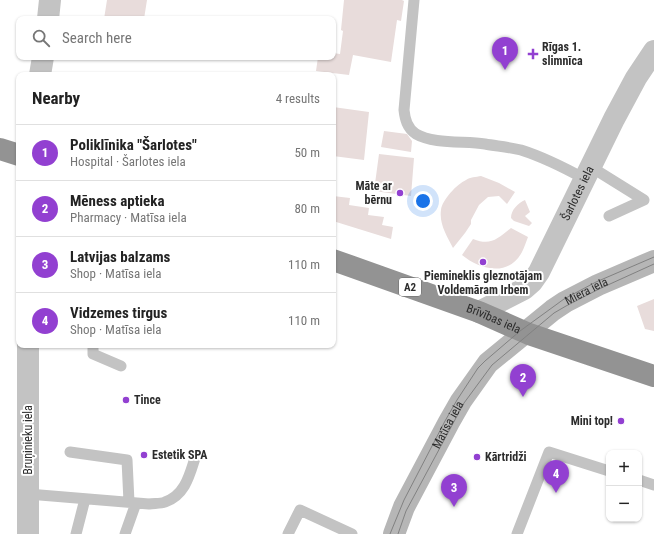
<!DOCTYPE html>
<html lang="en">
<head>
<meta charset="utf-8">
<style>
	:root { --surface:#fff; --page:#f2f2f2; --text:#222; --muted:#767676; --line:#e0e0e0; --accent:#9240d1 }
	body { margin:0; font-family:"Roboto Condensed",sans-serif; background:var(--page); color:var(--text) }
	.controls { position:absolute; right:12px; bottom:12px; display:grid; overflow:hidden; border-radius:8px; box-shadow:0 1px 3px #0004 }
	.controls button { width:36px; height:36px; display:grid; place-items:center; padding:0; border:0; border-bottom:1px solid var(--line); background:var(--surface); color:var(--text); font:20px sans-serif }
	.you { position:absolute; left:423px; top:201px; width:14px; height:14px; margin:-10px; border:3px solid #fff; border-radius:50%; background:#1a73e8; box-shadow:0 0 0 6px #1a73e833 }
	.badge { display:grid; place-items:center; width:26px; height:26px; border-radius:50%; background:var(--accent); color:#fff; font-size:13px; font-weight:700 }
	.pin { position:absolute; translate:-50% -33px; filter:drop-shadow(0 1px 2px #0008) }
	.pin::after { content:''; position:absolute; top:21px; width:14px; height:12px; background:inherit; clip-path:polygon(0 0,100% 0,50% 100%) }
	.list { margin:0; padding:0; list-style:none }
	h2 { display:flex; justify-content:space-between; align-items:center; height:52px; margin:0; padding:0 16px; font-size:17px }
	h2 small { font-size:13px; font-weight:400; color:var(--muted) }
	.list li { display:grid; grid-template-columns:26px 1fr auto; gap:12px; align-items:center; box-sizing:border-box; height:56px; padding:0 16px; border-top:1px solid var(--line) }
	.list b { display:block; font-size:15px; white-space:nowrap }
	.list p { margin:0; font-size:13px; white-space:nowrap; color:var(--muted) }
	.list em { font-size:13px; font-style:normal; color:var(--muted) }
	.icon { flex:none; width:22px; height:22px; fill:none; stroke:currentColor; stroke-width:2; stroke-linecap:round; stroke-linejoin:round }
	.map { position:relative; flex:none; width:654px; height:534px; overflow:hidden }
	.search { position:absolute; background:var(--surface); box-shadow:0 1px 3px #0004; left:16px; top:16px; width:320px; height:44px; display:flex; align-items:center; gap:10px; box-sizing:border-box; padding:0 14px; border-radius:8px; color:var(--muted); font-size:15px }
	.panel { position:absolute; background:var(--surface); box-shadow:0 1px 3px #0004; left:16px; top:72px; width:320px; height:276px; border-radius:8px }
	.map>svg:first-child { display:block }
	.green { fill:#e8dcdb }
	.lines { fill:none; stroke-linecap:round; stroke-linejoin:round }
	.lane { stroke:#c3c3c3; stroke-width:11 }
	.street { stroke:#c3c3c3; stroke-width:22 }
	.secondary { stroke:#b6b6b6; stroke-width:22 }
	.highway { stroke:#939393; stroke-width:22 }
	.tram { stroke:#818181; stroke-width:1 }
	.poi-dot { fill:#9240d1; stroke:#fff; stroke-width:1.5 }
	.labels { text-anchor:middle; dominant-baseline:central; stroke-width:4; stroke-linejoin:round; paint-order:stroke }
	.shield { fill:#fff; stroke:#6b6b6b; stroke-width:1 }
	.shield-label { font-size:11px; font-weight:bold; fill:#2c2c2c }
	.poi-label { font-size:12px; font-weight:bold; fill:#2c2c2c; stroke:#fff; text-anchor:start }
	.street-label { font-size:12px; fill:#2c2c2c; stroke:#fff }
</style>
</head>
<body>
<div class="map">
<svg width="654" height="534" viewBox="0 0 654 534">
	<rect width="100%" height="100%" fill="#fff"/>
	<path class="green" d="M107,0H147L144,19H104Z
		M344,0H402L404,1L401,21L397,20L391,62L353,55L349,75L316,71L318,57H333V53L340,54L343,31L341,30Z
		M333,107L369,112L364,160L333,156Z
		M384,131L407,134L412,141L411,152L381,147Z
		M379,154L414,158L411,196L374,191Z
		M481,176L499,183L515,192L507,204L499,196L488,197L479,205L471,220V224L465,233L453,248C447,236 439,224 441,210C442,200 457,184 466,180C470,177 476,177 481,176Z
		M333,196L350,198L349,205L369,208L368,215L384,217L382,225L393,227L391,239L333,221Z
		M525,200L530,212L525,216L532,223L529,226L514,221L511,218C511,210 518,203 525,200Z
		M511,228L528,237C526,242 524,248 522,252C509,277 480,270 462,255L473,239C491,246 497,239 511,228Z
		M654,299V331L645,329L637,306Z"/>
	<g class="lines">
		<path class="lane" d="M414,0L404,110C405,119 407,128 416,134C433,144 464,141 485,144C496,146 509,147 521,150C543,157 565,168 585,179
			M591,167L644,200L609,216
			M93,345V354L121,366
			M70,452L127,460L129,502
			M639,480L654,485
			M28,494L149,504C154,503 160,504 165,502C186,495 190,473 196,455
			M76,534L85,499
			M125,534L136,503
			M288,534L300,510L352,534
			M517,534L549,452L609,471"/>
		<g class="street">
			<path d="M48,19L50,0"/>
			<path d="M40,75L43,57"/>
			<path id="s1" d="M479,312L524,289L532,282L539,272L614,119L636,78L654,51"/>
			<path d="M28,534V345"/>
		</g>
		<path class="secondary" id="s2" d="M394,534L404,507L449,422L461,401L488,363L553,310L565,302L598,285L654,261"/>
		<g class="highway">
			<path d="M0,149L19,155"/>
			<path id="s3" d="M333,260L479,312L529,334L654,376"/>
		</g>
		<path class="tram" d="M390,534L404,500L445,421L457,400L478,368L485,361L520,331L564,299L596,282L654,257
			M398,534L406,511L464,403L492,365L554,313L566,306L599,289L654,264"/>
	</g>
	<g class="poi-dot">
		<path d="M531 48h4v4h4v4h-4v4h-4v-4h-4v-4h4z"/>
		<circle cx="400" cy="193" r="4"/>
		<circle cx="483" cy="262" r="4"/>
		<circle cx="126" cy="400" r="4"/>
		<circle cx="621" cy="421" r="4"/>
		<circle cx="144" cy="455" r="4"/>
		<circle cx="477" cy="457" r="4"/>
	</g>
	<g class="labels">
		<rect class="shield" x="399" y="278" width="22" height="18" rx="3"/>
		<g class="shield-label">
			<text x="410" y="287">A2</text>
		</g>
		<g class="poi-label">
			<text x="542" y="47">Rīgas 1.<tspan x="542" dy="14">slimnīca</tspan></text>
			<text x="392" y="186" text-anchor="end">Māte ar<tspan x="392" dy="14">bērnu</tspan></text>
			<text x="483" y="276" text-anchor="middle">Piemineklis gleznotājam<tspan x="483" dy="14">Voldemāram Irbem</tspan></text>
			<text x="134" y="400">Tince</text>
			<text x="613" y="421" text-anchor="end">Mini top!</text>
			<text x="152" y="455">Estetik SPA</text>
			<text x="485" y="457">Kārtridži</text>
		</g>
		<g class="street-label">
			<text stroke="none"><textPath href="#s1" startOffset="161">Šarlotes iela</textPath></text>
			<text stroke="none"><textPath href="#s2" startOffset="318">Miera iela</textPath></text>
			<text stroke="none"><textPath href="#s3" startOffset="171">Brīvības iela</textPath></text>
			<text stroke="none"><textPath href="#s2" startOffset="122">Matīsa iela</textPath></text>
			<text transform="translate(28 440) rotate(-90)">Bruņinieku iela</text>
		</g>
	</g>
</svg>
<div class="controls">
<button>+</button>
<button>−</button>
</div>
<div class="you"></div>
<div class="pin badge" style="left:505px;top:70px">1</div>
<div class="pin badge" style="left:523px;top:397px">2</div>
<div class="pin badge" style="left:454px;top:507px">3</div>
<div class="pin badge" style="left:556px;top:493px">4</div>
<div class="search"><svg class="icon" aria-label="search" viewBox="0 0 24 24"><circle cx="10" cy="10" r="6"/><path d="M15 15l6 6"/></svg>Search here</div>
<section class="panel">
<h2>Nearby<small>4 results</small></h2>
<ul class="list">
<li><span class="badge">1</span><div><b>Poliklīnika &quot;Šarlotes&quot;</b><p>Hospital · Šarlotes iela</p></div><em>50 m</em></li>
<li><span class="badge">2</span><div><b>Mēness aptieka</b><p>Pharmacy · Matīsa iela</p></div><em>80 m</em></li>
<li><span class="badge">3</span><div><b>Latvijas balzams</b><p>Shop · Matīsa iela</p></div><em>110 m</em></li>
<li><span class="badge">4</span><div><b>Vidzemes tirgus</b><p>Shop · Matīsa iela</p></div><em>110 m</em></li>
</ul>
</section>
</div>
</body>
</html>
